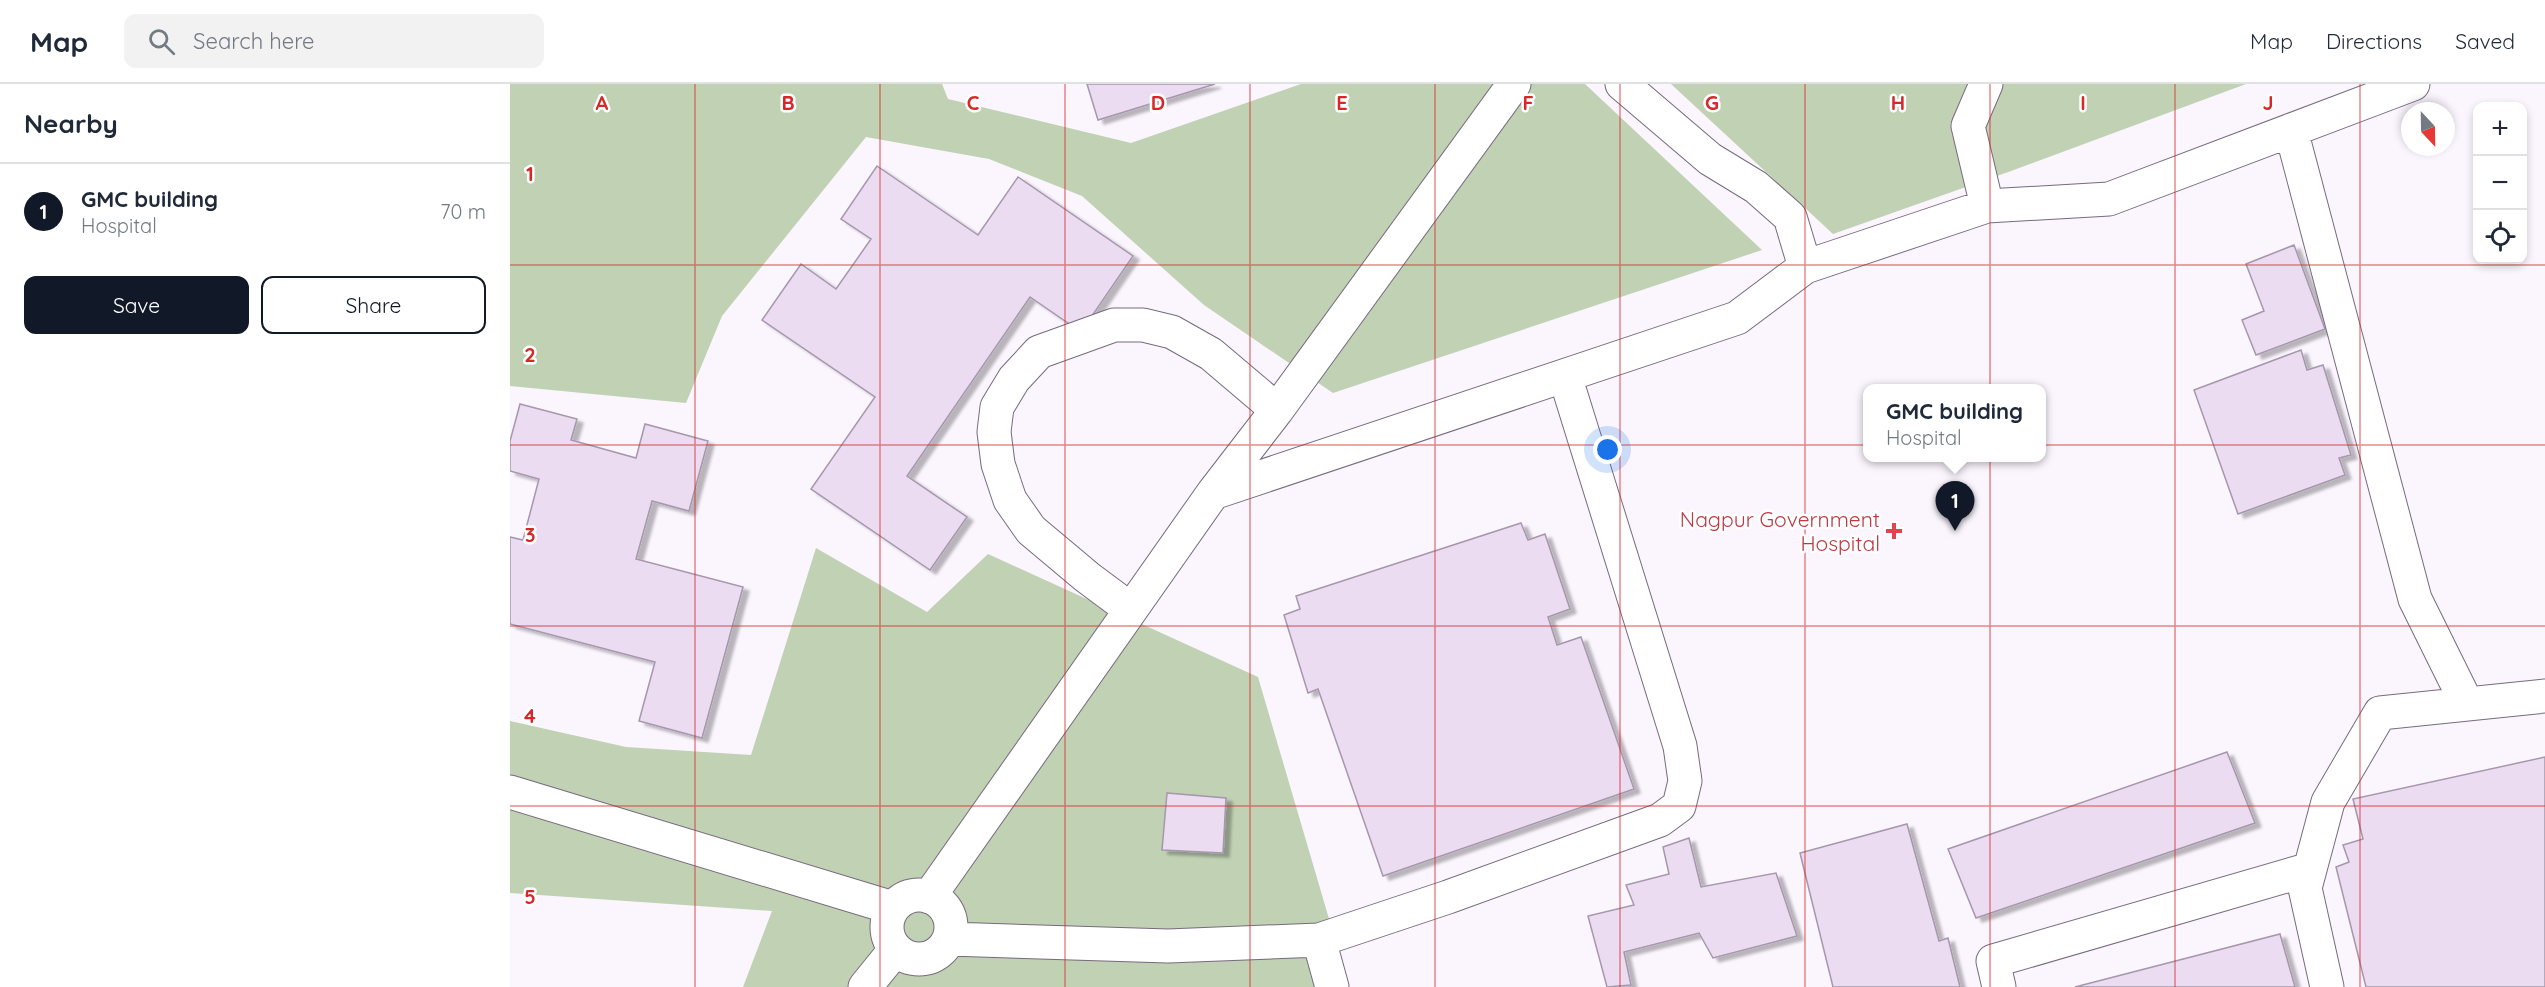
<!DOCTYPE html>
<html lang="en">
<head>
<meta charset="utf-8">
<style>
	:root { --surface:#fff; --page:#f2f2f3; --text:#1f2937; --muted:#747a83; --line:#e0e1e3; --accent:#111827 }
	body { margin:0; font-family:Quicksand,sans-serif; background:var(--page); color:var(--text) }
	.controls { position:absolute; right:18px; top:18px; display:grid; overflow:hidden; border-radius:12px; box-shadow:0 3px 9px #0003 }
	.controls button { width:54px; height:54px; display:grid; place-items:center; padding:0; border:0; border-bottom:2px solid var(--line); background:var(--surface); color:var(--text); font:30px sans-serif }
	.compass { position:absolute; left:1891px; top:18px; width:54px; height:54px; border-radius:50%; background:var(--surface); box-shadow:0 3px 9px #0003; rotate:158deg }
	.you { position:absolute; left:1098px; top:366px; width:21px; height:21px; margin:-15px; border:4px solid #fff; border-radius:50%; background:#1a73e8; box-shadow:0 0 0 9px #1a73e833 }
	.badge { display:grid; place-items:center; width:39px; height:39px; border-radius:50%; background:var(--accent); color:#fff; font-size:20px; font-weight:700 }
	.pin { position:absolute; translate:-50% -50px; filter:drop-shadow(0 2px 3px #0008) }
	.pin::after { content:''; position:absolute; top:32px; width:21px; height:18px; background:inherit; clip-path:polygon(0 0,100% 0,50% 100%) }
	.popup { position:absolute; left:1353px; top:300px; width:183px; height:78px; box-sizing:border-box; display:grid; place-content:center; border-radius:12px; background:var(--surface); filter:drop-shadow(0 2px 4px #0005); font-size:20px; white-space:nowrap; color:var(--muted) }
	.popup b { font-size:22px; color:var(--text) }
	.popup::after { content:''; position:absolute; left:50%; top:100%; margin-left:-12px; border:12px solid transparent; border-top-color:var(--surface) }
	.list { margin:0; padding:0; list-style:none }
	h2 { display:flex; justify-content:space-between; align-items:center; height:78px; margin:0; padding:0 24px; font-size:26px }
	h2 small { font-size:20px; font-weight:400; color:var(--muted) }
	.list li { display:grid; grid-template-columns:39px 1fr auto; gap:18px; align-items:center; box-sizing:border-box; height:96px; padding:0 24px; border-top:2px solid var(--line) }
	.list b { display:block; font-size:22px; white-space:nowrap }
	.list p { margin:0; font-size:20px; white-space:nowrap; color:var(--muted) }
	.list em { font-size:20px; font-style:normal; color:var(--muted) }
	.actions { display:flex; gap:12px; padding:18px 24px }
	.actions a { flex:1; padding:14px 0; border:2px solid var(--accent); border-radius:12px; text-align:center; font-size:21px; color:var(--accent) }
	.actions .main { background:var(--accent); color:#fff }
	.icon { flex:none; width:33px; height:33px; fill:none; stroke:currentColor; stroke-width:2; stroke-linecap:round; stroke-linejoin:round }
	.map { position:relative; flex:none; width:2035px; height:903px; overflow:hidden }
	header { display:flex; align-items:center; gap:36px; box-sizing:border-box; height:84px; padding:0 30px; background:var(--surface); border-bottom:2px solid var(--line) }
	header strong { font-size:28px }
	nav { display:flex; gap:33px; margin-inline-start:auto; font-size:21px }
	.search { width:420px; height:54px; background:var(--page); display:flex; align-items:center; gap:15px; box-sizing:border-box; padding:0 21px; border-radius:12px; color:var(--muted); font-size:22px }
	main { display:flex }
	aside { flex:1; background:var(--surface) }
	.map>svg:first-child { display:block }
	.green { fill:#c0d1b4 }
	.building { fill:#ebdcf2; stroke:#a597ac; stroke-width:1.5; filter:url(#shadow) }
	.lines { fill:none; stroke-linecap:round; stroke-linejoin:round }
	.minor-casing { stroke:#776a7e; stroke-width:35 }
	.minor { stroke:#fff; stroke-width:33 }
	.grid { fill:none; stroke:#d62828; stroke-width:1.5; stroke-opacity:0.55 }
	.health-dot { fill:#e0444e; stroke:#fff; stroke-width:2 }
	.labels { text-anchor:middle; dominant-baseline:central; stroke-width:5; stroke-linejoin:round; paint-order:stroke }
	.health-label { font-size:21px; fill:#be3a42; stroke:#fff; text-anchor:end }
	.grid-label { font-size:20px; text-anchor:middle; font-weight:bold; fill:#d62828; stroke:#fff; stroke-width:5; stroke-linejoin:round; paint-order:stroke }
</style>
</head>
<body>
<header>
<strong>Map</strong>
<div class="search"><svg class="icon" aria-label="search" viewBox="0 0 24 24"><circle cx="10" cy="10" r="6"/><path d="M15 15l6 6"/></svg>Search here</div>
<nav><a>Map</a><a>Directions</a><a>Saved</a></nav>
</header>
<main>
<aside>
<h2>Nearby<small></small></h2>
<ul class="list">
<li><span class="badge">1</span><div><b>GMC building</b><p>Hospital</p></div><em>70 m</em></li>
</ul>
<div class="actions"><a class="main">Save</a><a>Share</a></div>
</aside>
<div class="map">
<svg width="2035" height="903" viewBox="0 0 2035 903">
	<defs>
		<filter id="shadow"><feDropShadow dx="6" dy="4" stdDeviation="1.5" flood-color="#0004"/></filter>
	</defs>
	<rect width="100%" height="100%" fill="#fbf5fe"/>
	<path class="green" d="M0,0H432L438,15L621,59L791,0H1075L1252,166L823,309L694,221L572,112L479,75L356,53L212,232L176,319L0,302Z
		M1161,0H1736L1501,87L1323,150Z
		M306,464L417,528L478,470L748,593L839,903H233L262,827L0,809V637L116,663L241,671Z"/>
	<path class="building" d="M577,0H705L588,36Z
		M367,82L468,151L508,93L623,172L571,248L520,213L397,392L457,433L420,486L301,405L365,313L252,236L291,180L326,205L361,155L331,135Z
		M1784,161L1815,245L1746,271L1732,236L1754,227L1736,180Z
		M1791,266L1797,286L1813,281L1841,371L1829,374L1835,391L1728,430L1684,306Z
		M10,320L67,335L61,356L126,374L135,340L198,357L179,427L142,417L126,475L233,503L192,654L129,637L145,578L0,540V453L13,456L29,395L0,387V357Z
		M1011,439L1018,456L1035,450L1060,525L1038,533L1047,561L1071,553L1124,705L873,792L808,605L798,609L774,531L790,525L786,512Z
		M1717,668L1745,739L1466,834L1438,765Z
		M2035,673V903H1856L1826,783L1839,778L1833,761L1853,755L1843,715Z
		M657,709L716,714L713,769L652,766Z
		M1397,740L1429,857L1438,854L1450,903H1323L1290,769Z
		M1179,754L1191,803L1266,789L1287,852L1203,874L1189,849L1114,868L1121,901L1097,903L1078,832L1124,821L1116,801L1159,790L1153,763Z
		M1770,850L1785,903H1565Z"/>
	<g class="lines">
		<g class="minor-casing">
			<path id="minor" d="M1112,0L1200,75L1246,103L1280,133L1295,183
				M1476,0L1458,42L1477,122
				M1781,46L1905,515L1956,618
				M703,409L767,326L1004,0
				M620,525L577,493L521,446L500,416L488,380L484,348L487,323L504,295L529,268L604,241H633L662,248L701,270L767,326
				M0,708L383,824
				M377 843a32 32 0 1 1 64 0a32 32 0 1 1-64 0Z
				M419,813L703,409L1227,234L1295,183L1477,122L1599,115L1903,0
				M439,855L658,862L809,856L938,813L1150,736L1169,722L1175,697L1170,662L1055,292
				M809,856L822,903
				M355,903L385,866
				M1489,903L1483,877L1800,785
				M1817,903L1795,804L1818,718L1870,629L2035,612"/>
		</g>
		<use href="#minor" class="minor"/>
	</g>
	<path class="grid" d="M185,0V903M370,0V903M555,0V903M740,0V903M925,0V903M1110,0V903M1295,0V903M1480,0V903M1665,0V903M1850,0V903M0,181H2035M0,361H2035M0,542H2035M0,722H2035"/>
	<path class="health-dot" d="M1381 438h6v6h6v6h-6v6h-6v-6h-6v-6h6z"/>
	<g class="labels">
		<g class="health-label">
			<text x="1370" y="435">Nagpur Government<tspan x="1370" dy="24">Hospital</tspan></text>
		</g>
	</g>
	<g class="grid-label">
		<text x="92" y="26">A</text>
		<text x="278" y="26">B</text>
		<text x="463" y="26">C</text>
		<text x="648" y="26">D</text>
		<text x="832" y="26">E</text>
		<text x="1018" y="26">F</text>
		<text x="1202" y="26">G</text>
		<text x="1388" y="26">H</text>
		<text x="1573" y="26">I</text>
		<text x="1758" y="26">J</text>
		<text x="20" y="97">1</text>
		<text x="20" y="278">2</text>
		<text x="20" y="458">3</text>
		<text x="20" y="639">4</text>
		<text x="20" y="820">5</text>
	</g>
</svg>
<div class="controls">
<button>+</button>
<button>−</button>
<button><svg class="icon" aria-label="locate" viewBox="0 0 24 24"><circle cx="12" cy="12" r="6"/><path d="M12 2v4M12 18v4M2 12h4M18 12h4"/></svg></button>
</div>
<svg class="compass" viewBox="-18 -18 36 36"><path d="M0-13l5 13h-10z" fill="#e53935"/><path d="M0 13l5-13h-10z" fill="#747a83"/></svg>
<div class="you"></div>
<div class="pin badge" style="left:1445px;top:447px">1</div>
<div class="popup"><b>GMC building</b>Hospital</div>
</div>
</main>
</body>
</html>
